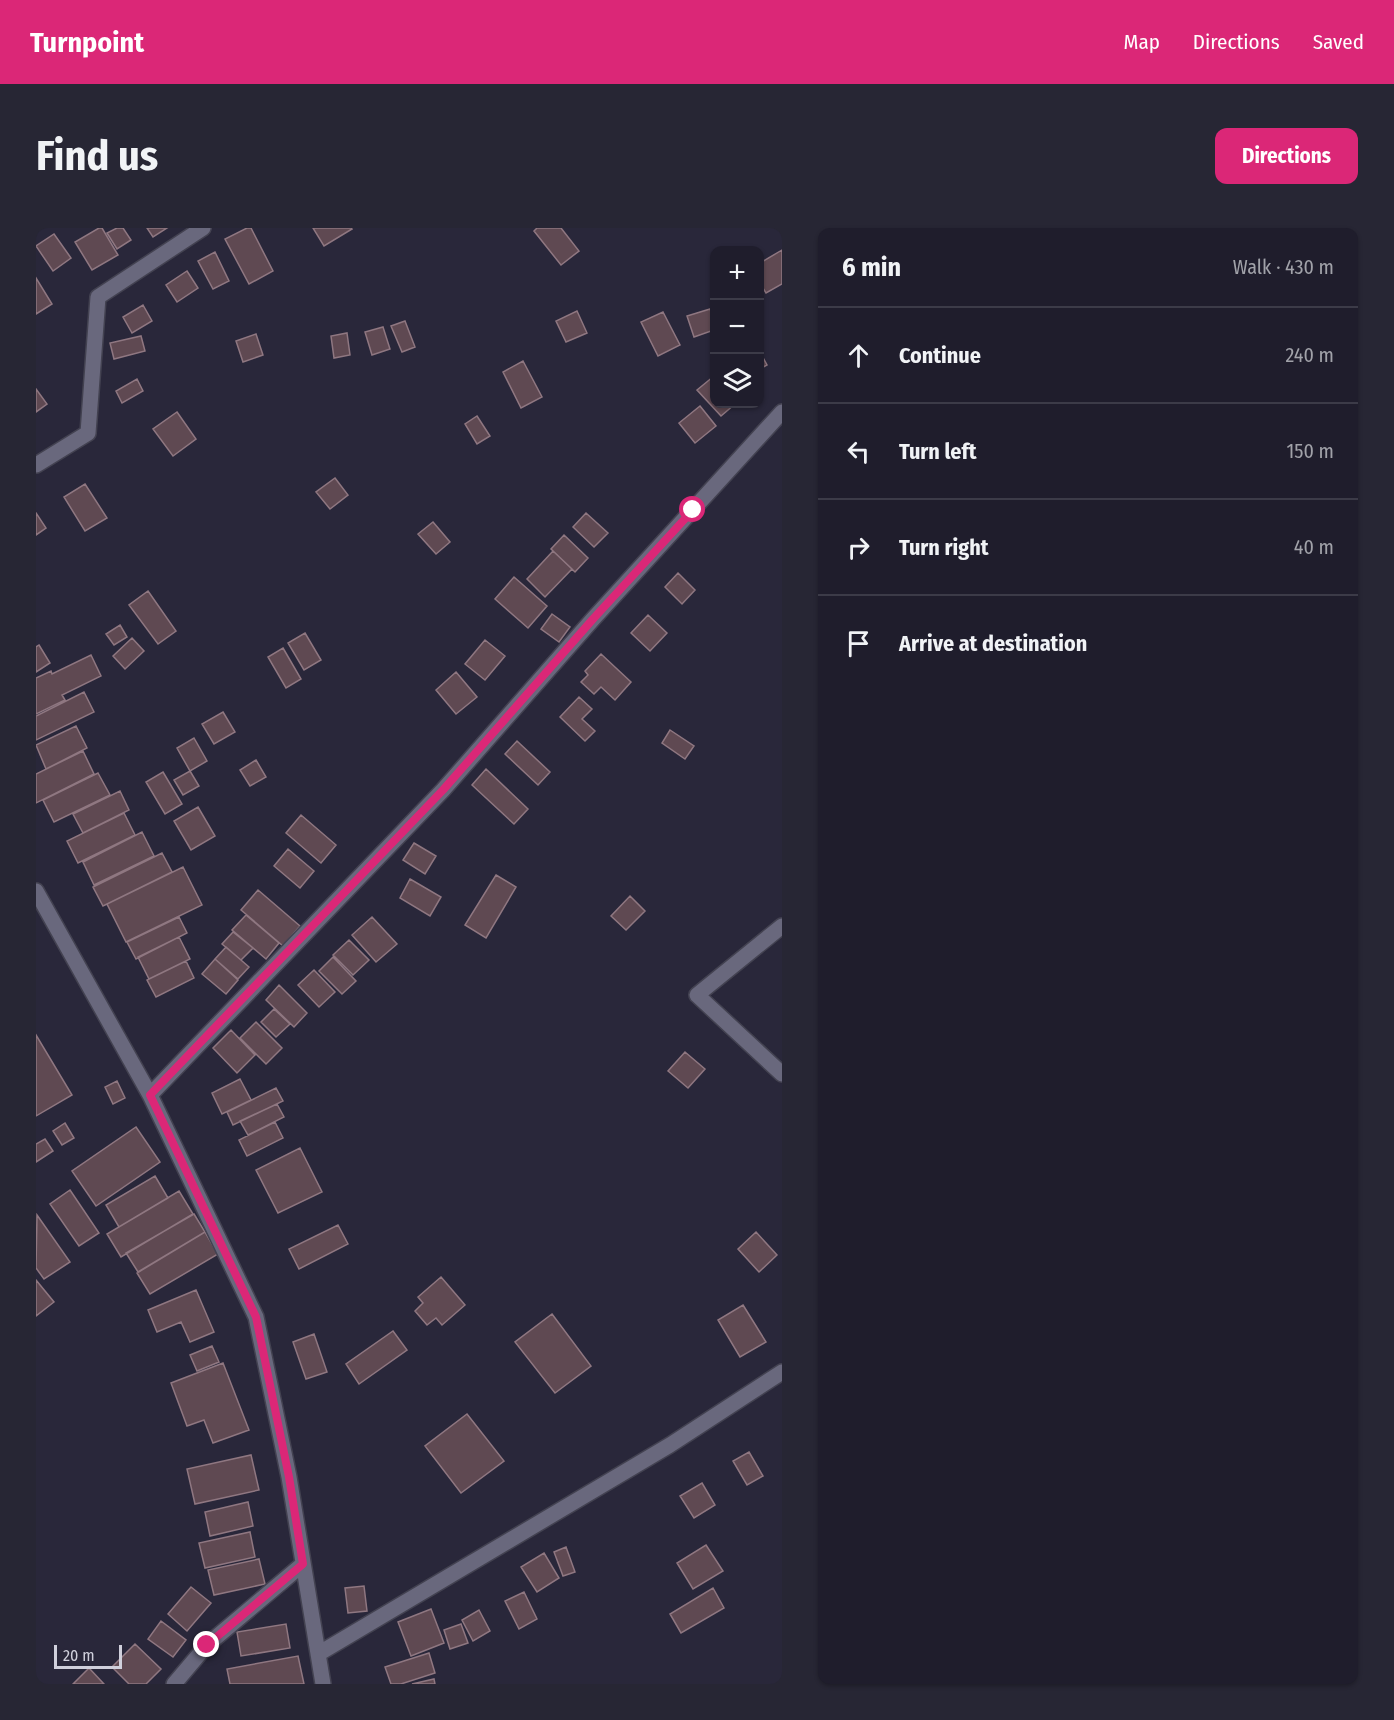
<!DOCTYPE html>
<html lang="en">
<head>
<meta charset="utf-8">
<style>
	:root { --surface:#1f1d2c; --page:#272634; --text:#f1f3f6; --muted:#a1a2a9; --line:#3c3b48; --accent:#db2777 }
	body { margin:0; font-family:"Fira Sans Condensed",sans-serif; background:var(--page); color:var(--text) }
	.controls { position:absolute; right:18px; top:18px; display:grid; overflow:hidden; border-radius:12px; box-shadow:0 2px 4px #0004 }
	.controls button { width:54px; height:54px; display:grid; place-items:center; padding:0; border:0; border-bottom:2px solid var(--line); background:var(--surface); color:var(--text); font:30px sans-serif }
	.scale { position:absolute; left:18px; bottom:15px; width:68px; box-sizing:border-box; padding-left:6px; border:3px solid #d0d0dc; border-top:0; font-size:16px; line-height:21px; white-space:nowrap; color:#d0d0dc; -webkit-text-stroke:4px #29273a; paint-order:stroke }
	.stop { position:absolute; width:18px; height:18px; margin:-14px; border:4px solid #db2777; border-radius:50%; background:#fff }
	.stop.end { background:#db2777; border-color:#fff; box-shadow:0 2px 6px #0008 }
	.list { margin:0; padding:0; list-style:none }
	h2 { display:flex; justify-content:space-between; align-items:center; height:78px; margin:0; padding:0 24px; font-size:26px }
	h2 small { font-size:20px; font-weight:400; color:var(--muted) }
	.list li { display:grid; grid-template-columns:39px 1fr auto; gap:18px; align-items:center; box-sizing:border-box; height:96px; padding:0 24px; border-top:2px solid var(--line) }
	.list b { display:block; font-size:22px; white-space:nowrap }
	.list em { font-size:20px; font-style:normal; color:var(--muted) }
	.icon { flex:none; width:33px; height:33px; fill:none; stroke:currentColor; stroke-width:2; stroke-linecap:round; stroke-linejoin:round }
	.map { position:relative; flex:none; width:746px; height:1456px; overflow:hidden; border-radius:12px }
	header { display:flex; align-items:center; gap:36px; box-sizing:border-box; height:84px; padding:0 30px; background:var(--accent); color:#fff }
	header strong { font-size:28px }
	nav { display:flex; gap:33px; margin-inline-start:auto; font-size:21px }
	.intro { display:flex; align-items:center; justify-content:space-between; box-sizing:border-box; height:144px; padding:0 36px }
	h1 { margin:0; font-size:42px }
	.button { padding:15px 27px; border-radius:12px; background:var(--accent); color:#fff; font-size:21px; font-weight:700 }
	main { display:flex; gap:36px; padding:0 36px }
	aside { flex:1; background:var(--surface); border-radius:12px; box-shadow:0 2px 4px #0004 }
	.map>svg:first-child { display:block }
	.building { fill:#5f4952; stroke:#8f7781; stroke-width:1.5 }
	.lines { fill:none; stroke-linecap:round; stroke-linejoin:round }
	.minor-casing { stroke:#434251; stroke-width:18 }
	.minor { stroke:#69687d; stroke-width:15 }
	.route { stroke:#db2777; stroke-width:8 }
</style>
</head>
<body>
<header>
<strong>Turnpoint</strong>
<nav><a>Map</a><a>Directions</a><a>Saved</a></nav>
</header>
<div class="intro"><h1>Find us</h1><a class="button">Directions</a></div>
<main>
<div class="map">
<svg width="746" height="1456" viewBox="0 0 746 1456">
	<rect width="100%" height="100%" fill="#29273a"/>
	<path class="building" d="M63,0H66L82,27L56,42L39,14Z
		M81,0H87L95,12L81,21L71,5Z
		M111,0H131L117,9Z
		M211,0H215L237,43L213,56L189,11Z
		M277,0H315L316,1L288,18Z
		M501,0H525L543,23L525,37L498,3Z
		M18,6L35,30L17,43L0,18Z
		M746,22V56L730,65L724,55V35Z
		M179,24L193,53L177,61L162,33Z
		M151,43L162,60L141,74L130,57Z
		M0,50L16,76L0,86Z
		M107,77L116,93L96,105L87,89Z
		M674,81L678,94V102L658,109L651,88Z
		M541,83L551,105L530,114L520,93Z
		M627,84L644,117L622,128L605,94Z
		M369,93L379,119L366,124L355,98Z
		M347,99L354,121L336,127L329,104Z
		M311,105L314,127L298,130L295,108Z
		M220,106L227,127L207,134L200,113Z
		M105,108L109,123L78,131L74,115Z
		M724,124L731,137L724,141Z
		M487,133L506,169L485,180L467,144Z
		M678,148V176H699L685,188L661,162Z
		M101,151L107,163L86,175L80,163Z
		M0,161L11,176L0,184Z
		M664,178L680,198L659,215L643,195Z
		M141,184L160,211L137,228L117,201Z
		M441,188L454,208L441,216L429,196Z
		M299,250L312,267L294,281L280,264Z
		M49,256L71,290L49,303L28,269Z
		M0,285L10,300L0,307Z
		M550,285L572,305L558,319L537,299Z
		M397,294L414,314L400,326L382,306Z
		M528,307L552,330L539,344L515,321Z
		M517,323L536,341L509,369L491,351Z
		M642,345L659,362L646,376L629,359Z
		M478,349L511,378L492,400L459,371Z
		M112,363L140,403L122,416L93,377Z
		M516,386L534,399L523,414L505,401Z
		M612,387L631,405L614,423L595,405Z
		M84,397L91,409L78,417L70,406Z
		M269,405L285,432L268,442L252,415Z
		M96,410L108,423L89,441L77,428Z
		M449,412L469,428L449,452L429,436Z
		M3,417L14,435L0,444V419Z
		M247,420L265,451L250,460L232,429Z
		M565,426L595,454L579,472L565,459L558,466L545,454L552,447L549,443Z
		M55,427L65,448L26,467L29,472L0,486V450L15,443L16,446Z
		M420,444L441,469L420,486L400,462Z
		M48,464L58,484L0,512V488Z
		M543,469L556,481L546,491L559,503L549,513L524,489Z
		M187,484L199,504L178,516L166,496Z
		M40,498L51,520L10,541L0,517Z
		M634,502L658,518L649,531L626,515Z
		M158,510L171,533L154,543L141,520Z
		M481,513L514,544L502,557L469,526Z
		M47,523L58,546L0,575V546Z
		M220,532L230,549L214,558L204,542Z
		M450,541L492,581L478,596L436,557Z
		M154,543L163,558L147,567L138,552Z
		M127,544L146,576L129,586L110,554Z
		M62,545L74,567L18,594L7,572Z
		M84,563L93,582L47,605L37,586Z
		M162,579L179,608L155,622L138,593Z
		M88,585L99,607L42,635L31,613Z
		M265,587L300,617L285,635L250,605Z
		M106,604L118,628L58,657L47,634Z
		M378,615L400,628L389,646L367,632Z
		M252,621L278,643L264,660L238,638Z
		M126,625L136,644L67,678L57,659Z
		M147,639L166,677L90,714L71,676Z
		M460,647L480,659L450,710L429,697Z
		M374,651L405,669L394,688L364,670Z
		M222,662L264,698L247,718L205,682Z
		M594,668L609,683L590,702L575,688Z
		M210,687L243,715L230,731L196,702Z
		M143,689L151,705L100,731L91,714Z
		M336,689L361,716L340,734L316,707Z
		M197,704L217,720L205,732L186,716Z
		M143,709L154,731L113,751L102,729Z
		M313,712L333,732L317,747L297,727Z
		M190,719L213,739L202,751L179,731Z
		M297,729L320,753L306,766L283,743Z
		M179,731L202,752L190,766L166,746Z
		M150,733L158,750L120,769L111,752Z
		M278,742L299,764L283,779L262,757Z
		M243,757L271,785L258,799L230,772Z
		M238,781L254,796L240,809L225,794Z
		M220,794L246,820L230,836L204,810Z
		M195,802L219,827L201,845L177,820Z
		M0,807L36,867L0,888Z
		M649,824L669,841L652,860L632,843Z
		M204,851L215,872L186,886L176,865Z
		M81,853L89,870L77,876L69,859Z
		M240,860L247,873L197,897L191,884Z
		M241,876L248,889L212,907L204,893Z
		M239,894L247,910L211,928L203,912Z
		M29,895L38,910L26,917L17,903Z
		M100,899L124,934L60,978L36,943Z
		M9,911L17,923L0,934V916Z
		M264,920L286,964L242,985L220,942Z
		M119,948L132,970L83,999L70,977Z
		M34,962L63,1005L43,1018L14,976Z
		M143,963L157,986L85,1029L71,1006Z
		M158,986L169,1004L102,1044L90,1025Z
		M1,987L34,1034L8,1051L0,1040Z
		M302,997L312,1016L263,1041L253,1021Z
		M169,1004L182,1026L114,1066L101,1045Z
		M720,1004L741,1027L723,1044L702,1021Z
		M405,1049L429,1077L406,1097L400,1090L391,1097L379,1083L387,1075L382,1069Z
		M0,1052L18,1074L0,1088Z
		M160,1062L178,1104L154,1114L145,1094L121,1104L112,1082Z
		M707,1077L730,1114L704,1129L682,1092Z
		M516,1086L555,1138L519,1165L479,1114Z
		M357,1103L371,1122L323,1156L310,1136Z
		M278,1106L291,1144L270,1151L257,1114Z
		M176,1118L183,1134L161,1143L154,1127Z
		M187,1135L213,1202L177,1215L168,1192L151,1198L135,1155Z
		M431,1186L468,1233L425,1265L389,1218Z
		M713,1224L727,1248L711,1257L697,1233Z
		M215,1227L223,1262L159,1276L151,1241Z
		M666,1255L679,1277L658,1290L644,1268Z
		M212,1274L217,1298L174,1308L169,1284Z
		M214,1304L219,1329L169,1340L163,1315Z
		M670,1317L687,1343L657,1361L641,1335Z
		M530,1319L539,1344L527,1348L518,1324Z
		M508,1325L523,1350L501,1364L485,1339Z
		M223,1331L229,1356L178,1367L172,1342Z
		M328,1358L331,1383L312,1385L309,1360Z
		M155,1359L175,1375L151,1403L132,1386Z
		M677,1360L688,1380L645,1405L634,1386Z
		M488,1364L501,1391L483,1401L469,1373Z
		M395,1381L408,1415L375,1428L362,1394Z
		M443,1382L454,1403L437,1413L426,1392Z
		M125,1393L150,1412L137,1429L112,1411Z
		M250,1396L254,1420L205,1428L201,1404Z
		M425,1396L432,1415L414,1421L408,1402Z
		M99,1416L125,1441L110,1456H93L76,1439Z
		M393,1425L399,1445L365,1456H355L349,1439Z
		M262,1428L268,1456H194L191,1441Z
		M53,1440L68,1456H37Z
		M398,1451L399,1456H376Z"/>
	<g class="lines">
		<g class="minor-casing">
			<path id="minor" d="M0,237L52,205L62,69L167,0
				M0,663L114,867L220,1089L253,1249L287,1456
				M746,698L661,767L746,846
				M114,867L407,562L557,391L746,184
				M282,1426L634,1217L746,1144
				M138,1456L171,1417L267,1336"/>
		</g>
		<use href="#minor" class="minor"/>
	</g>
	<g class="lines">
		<path class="route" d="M171,1417L267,1336L253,1249L220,1089L114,867L407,562L557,391L657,282"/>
	</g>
</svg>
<div class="controls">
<button>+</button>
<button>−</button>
<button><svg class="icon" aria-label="layers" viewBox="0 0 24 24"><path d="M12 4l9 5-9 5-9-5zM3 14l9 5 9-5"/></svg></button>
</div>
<div class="scale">20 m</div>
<div class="stop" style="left:657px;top:282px"></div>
<div class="stop end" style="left:171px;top:1417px"></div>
</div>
<aside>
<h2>6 min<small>Walk · 430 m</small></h2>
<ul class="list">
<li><svg class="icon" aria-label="ahead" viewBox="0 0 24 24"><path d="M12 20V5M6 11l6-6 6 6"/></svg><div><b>Continue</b></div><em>240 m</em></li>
<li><svg class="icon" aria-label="left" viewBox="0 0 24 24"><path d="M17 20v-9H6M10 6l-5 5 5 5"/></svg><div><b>Turn left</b></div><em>150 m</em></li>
<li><svg class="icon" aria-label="right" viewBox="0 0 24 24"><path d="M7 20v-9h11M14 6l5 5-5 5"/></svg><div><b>Turn right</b></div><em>40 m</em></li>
<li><svg class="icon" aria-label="arrive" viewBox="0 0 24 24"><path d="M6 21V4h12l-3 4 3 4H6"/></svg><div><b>Arrive at destination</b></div></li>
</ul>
</aside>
</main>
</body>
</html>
